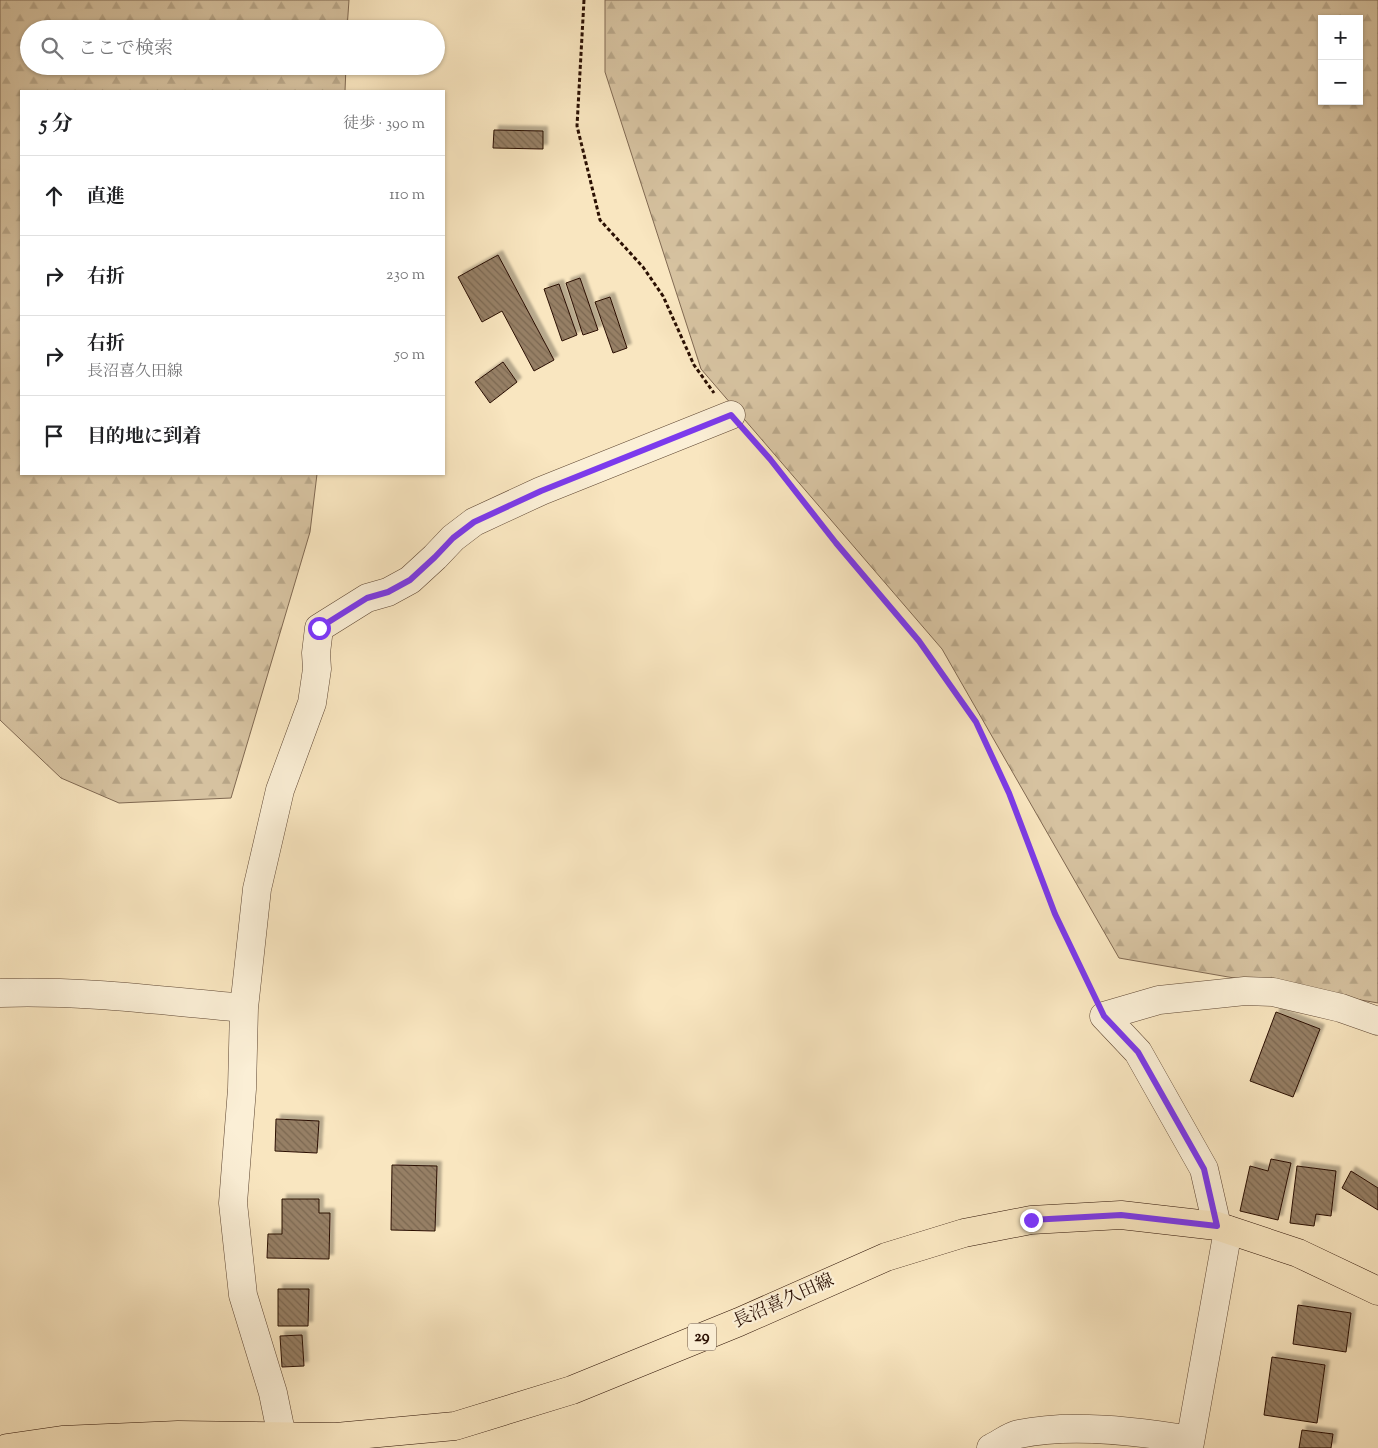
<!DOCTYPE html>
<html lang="ja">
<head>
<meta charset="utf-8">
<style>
	:root { --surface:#fff; --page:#f2f2f2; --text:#202124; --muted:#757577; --line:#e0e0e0 }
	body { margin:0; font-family:"Sorts Mill Goudy","Noto Serif JP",serif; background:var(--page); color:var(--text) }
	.controls { position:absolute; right:15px; top:15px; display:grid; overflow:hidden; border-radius:0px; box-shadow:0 1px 4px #0004 }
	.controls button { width:45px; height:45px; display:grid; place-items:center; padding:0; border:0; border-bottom:1px solid var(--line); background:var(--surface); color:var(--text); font:25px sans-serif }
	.stop { position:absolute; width:15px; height:15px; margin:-11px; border:4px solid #7c3aed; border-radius:50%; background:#fff }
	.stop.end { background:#7c3aed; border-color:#fff; box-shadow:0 1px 5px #0008 }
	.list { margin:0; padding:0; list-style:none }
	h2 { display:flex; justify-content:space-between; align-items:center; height:65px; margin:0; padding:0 20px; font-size:21px }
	h2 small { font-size:16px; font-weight:400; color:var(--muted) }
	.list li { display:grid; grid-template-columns:32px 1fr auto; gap:15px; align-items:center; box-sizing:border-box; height:80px; padding:0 20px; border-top:1px solid var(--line) }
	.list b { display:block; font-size:19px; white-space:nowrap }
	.list p { margin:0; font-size:16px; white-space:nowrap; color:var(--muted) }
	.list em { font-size:16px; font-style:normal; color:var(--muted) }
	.icon { flex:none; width:28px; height:28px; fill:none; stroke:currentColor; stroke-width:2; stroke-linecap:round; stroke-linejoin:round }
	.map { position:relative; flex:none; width:1378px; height:1448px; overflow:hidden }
	.search { position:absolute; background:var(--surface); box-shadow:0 1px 4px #0004; left:20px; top:20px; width:425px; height:55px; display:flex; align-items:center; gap:12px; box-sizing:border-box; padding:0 18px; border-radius:28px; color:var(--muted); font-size:19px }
	.panel { position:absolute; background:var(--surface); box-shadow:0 1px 4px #0004; left:20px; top:90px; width:425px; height:385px; border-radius:0px }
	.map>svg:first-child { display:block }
	.forest { fill:url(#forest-firs); stroke:#806952; fill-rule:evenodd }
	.building { fill:url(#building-back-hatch); stroke:#2b1003; filter:url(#shadow) }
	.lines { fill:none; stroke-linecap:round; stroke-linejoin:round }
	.street-casing { stroke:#5e4632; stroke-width:29 }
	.primary-casing { stroke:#2b1003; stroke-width:29 }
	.path { stroke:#2b1003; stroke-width:3; stroke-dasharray:4 2.5; stroke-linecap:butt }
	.street { stroke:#fbefd6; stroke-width:28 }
	.primary { stroke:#f9e6c0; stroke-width:28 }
	.route { stroke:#7c3aed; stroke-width:6 }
	.labels { text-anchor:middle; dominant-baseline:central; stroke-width:4.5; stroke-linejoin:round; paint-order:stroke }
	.shield { fill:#fbefd6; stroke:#695342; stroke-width:1 }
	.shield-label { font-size:16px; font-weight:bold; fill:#2b1003 }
	.street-label { font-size:18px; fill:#2b1003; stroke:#fbefd6 }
</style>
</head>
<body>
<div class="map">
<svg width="1378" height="1448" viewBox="0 0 1378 1448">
	<defs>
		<pattern id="forest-firs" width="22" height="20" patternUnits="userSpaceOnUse" patternTransform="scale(1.25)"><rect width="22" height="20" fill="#d6c2a0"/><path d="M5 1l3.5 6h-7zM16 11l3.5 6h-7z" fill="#b8a688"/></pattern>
		<pattern id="building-back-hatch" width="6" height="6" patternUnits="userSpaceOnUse" patternTransform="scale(1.25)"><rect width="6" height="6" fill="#967f65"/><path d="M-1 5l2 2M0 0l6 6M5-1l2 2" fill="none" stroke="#7b6751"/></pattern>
		<filter id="shadow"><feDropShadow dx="4.5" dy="-4.5" stdDeviation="1" flood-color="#0004"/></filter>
	</defs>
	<rect width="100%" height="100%" fill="#f9e6c0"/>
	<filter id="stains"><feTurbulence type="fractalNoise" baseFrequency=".004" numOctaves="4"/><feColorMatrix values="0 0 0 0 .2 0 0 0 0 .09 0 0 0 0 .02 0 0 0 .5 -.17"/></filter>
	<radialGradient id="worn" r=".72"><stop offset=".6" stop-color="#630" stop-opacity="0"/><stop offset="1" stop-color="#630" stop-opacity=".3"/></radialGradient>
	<path class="forest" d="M0,0H349L347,29H29V66H346L345,91H21V474H317L310,532L231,798L119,803L61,778L0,720Z
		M605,0H1378V1003L1119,958L942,649L701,369L605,72ZM1322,19H1359V101H1322Z"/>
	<path class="building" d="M494,130L543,131V149L493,148Z
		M498,255L554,360L534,371L502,311L482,322L458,277Z
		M580,278L598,330L583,335L566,283Z
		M559,284L577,335L562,341L544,289Z
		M610,297L627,348L613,353L595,302Z
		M503,362L517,382L490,403L475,382Z
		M1276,1012L1320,1029L1293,1097L1250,1081Z
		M276,1119L319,1121L317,1153L275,1151Z
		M1271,1159L1291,1163L1278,1220L1240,1211L1250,1166L1268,1171Z
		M392,1165L437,1166L435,1231L391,1230Z
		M1297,1166L1336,1171L1331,1216L1316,1214L1314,1226L1290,1223Z
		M1351,1171L1378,1188V1210L1342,1188Z
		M282,1199H319V1213H330L329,1259L267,1258L268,1234H282Z
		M278,1289H309L308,1326H278Z
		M1298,1305L1351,1313L1346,1352L1293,1344Z
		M302,1335L304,1366L282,1367L280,1336Z
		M1272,1357L1325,1365L1317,1423L1264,1415Z
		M1302,1430L1333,1434L1331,1448H1299Z"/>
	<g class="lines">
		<g class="street-casing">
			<path id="street" d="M0,993C81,990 163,1001 244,1008
				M1217,1226L1204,1169L1138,1052L1104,1016L1159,1000L1245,991L1273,992L1341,1008L1378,1021
				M282,1437L273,1393L243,1295L233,1203L242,1089L244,1008L257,889L280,790L312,703L317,669L316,653L319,628L367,598L388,592L410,580L435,557L453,538L474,522L541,491L731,415
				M991,1448C1000,1444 1009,1436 1019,1434C1070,1423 1138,1431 1190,1440
				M1189,1448L1228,1230"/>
		</g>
		<g class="primary-casing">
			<path id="primary" d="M7,1448L62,1440L178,1435L336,1437L455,1426L572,1390L739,1322L886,1257L964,1233L1031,1220L1121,1215L1217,1226L1298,1253L1378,1291"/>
		</g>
		<path class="path" d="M584,0L577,126L600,220L643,267L663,296L694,365L714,393
			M748,434L770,459L836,543L919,641L976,722L1009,793L1055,914L1093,992"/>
		<use href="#street" class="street"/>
		<use href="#primary" class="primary"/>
	</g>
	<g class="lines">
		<path class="route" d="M319,628L367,598L388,592L410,580L435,557L453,538L474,522L541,491L731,415L770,459L836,543L919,641L976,722L1009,793L1055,914L1104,1016L1138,1052L1204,1169L1217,1226L1121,1215L1031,1220"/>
	</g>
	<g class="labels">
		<rect class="shield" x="688" y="1323.5" width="28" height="27" rx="4"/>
		<g class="shield-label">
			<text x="702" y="1337">29</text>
		</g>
		<g class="street-label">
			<text transform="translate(784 1302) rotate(-24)">長沼喜久田線</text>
		</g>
	</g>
	<rect width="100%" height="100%" filter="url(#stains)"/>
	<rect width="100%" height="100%" fill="url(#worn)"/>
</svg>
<div class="controls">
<button>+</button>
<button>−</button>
</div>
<div class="stop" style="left:319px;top:628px"></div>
<div class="stop end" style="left:1031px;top:1220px"></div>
<div class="search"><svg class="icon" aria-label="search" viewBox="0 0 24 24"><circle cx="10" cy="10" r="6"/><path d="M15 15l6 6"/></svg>ここで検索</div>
<section class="panel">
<h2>5 分<small>徒歩 · 390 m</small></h2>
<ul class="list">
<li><svg class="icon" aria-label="ahead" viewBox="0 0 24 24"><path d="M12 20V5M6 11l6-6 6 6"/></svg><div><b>直進</b></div><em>110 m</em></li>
<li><svg class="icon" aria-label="right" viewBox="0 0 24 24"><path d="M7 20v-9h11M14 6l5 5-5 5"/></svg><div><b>右折</b></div><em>230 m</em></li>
<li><svg class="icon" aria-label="right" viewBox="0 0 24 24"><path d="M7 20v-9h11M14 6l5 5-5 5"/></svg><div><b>右折</b><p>長沼喜久田線</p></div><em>50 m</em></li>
<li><svg class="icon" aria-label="arrive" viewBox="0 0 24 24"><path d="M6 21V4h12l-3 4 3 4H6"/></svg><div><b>目的地に到着</b></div></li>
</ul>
</section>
</div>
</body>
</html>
